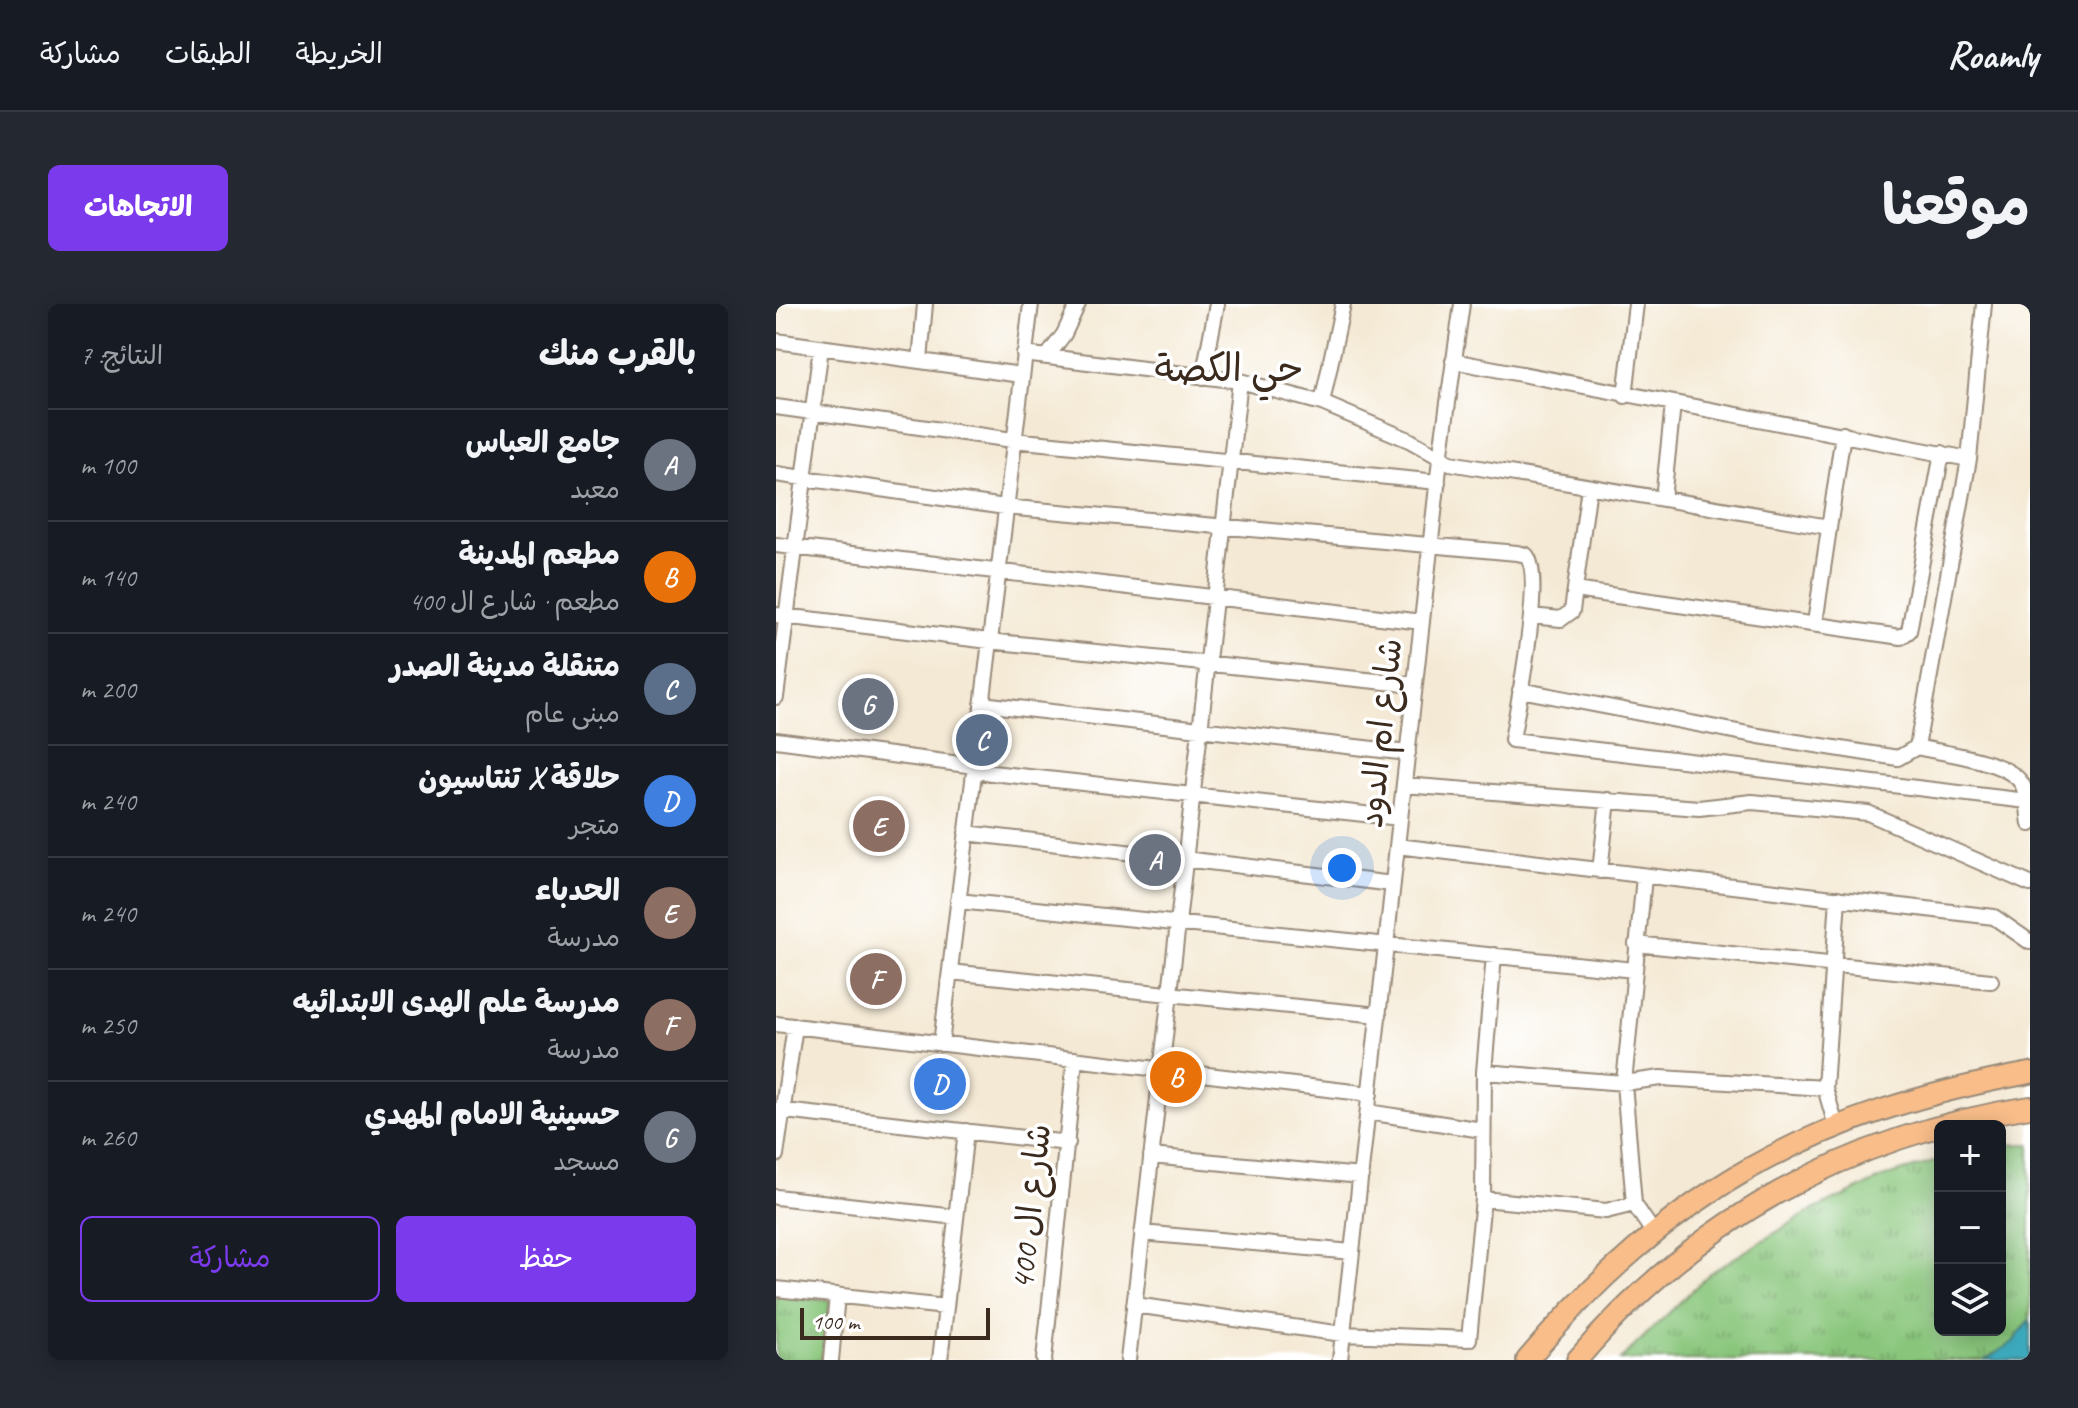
<!DOCTYPE html>
<html lang="ar">
<head>
<meta charset="utf-8">
<style>
	:root { --surface:#171b24; --page:#242831; --text:#f1f3f6; --muted:#9ea1a6; --line:#363941; --accent:#7c3aed }
	body { margin:0; font-family:Caveat,"Playpen Sans Arabic",sans-serif; background:var(--page); color:var(--text); direction:rtl }
	.controls { position:absolute; right:24px; bottom:24px; display:grid; overflow:hidden; border-radius:12px; box-shadow:0 4px 20px #0003 }
	.controls button { width:72px; height:72px; display:grid; place-items:center; padding:0; border:0; border-bottom:2px solid var(--line); background:var(--surface); color:var(--text); font:40px sans-serif }
	.scale { position:absolute; left:24px; bottom:20px; width:190px; box-sizing:border-box; padding-left:8px; border:4px solid #3b2a1e; border-top:0; font-size:22px; line-height:28px; white-space:nowrap; color:#3b2a1e; -webkit-text-stroke:6px #fff; paint-order:stroke }
	.you { position:absolute; left:566px; top:564px; width:28px; height:28px; margin:-20px; border:6px solid #fff; border-radius:50%; background:#1a73e8; box-shadow:0 0 0 12px #1a73e833 }
	.badge { display:grid; place-items:center; width:52px; height:52px; border-radius:50%; background:var(--accent); color:#fff; font-size:26px; font-weight:700 }
	.pin { position:absolute; translate:-50% -50%; border:4px solid #fff; box-shadow:0 2px 8px #0006 }
	.list { margin:0; padding:0; list-style:none }
	h2 { display:flex; justify-content:space-between; align-items:center; height:104px; margin:0; padding:0 32px; font-size:34px }
	h2 small { font-size:26px; font-weight:400; color:var(--muted) }
	.list li { display:grid; grid-template-columns:52px 1fr auto; gap:24px; align-items:center; box-sizing:border-box; height:112px; padding:0 32px; border-top:2px solid var(--line) }
	.list b { display:block; font-size:30px; white-space:nowrap }
	.list p { margin:0; font-size:26px; white-space:nowrap; color:var(--muted) }
	.list em { font-size:26px; font-style:normal; color:var(--muted) }
	.actions { display:flex; gap:16px; padding:24px 32px }
	.actions a { flex:1; padding:18px 0; border:2px solid var(--accent); border-radius:12px; text-align:center; font-size:28px; color:var(--accent) }
	.actions .main { background:var(--accent); color:#fff }
	.icon { flex:none; width:44px; height:44px; fill:none; stroke:currentColor; stroke-width:2; stroke-linecap:round; stroke-linejoin:round }
	.map { position:relative; flex:none; width:1254px; height:1056px; overflow:hidden; direction:ltr; border-radius:12px }
	header { display:flex; align-items:center; gap:48px; box-sizing:border-box; height:112px; padding:0 40px; background:var(--surface); border-bottom:2px solid var(--line) }
	header strong { font-size:38px }
	nav { display:flex; gap:44px; margin-inline-start:auto; font-size:28px }
	.intro { display:flex; align-items:center; justify-content:space-between; box-sizing:border-box; height:192px; padding:0 48px }
	h1 { margin:0; font-size:56px }
	.button { padding:20px 36px; border-radius:12px; background:var(--accent); color:#fff; font-size:28px; font-weight:700 }
	main { display:flex; gap:48px; padding:0 48px }
	aside { flex:1; background:var(--surface); border-radius:12px; box-shadow:0 4px 20px #0003 }
	.map>svg:first-child { display:block }
	.park { fill:url(#park-tufts); stroke:#62784d; stroke-width:2 }
	.water { fill:#3ca9bc; stroke:#3c6a6d; stroke-width:2 }
	.lines { fill:none; stroke-linecap:round; stroke-linejoin:round }
	.minor-casing { stroke:#988a79; stroke-width:18 }
	.highway-casing { stroke:#988a79; stroke-width:24 }
	.minor { stroke:#fff; stroke-width:14 }
	.highway { stroke:#f8bd89; stroke-width:20 }
	.labels { text-anchor:middle; dominant-baseline:central; stroke-width:7; stroke-linejoin:round; paint-order:stroke }
	.street-label { font-size:34px; fill:#3b2a1e; stroke:#fff }
	.quarter-label { font-size:38px; fill:#3b2a1e; stroke:#fff }
</style>
</head>
<body>
<header>
<strong>Roamly</strong>
<nav><a>الخريطة</a><a>الطبقات</a><a>مشاركة</a></nav>
</header>
<div class="intro"><h1>موقعنا</h1><a class="button">الاتجاهات</a></div>
<main>
<div class="map">
<svg width="1254" height="1056" viewBox="0 0 1254 1056">
	<defs>
		<pattern id="park-tufts" width="24" height="20" patternUnits="userSpaceOnUse" patternTransform="scale(2)"><rect width="24" height="20" fill="#89c67c"/><path d="M3 7l-1-3M5 7V3M7 7l1-3M15 17l-1-3M17 17v-4M19 17l1-3" fill="none" stroke="#71a165"/></pattern>
	</defs>
	<rect width="100%" height="100%" fill="#fff"/>
	<filter id="ink" filterUnits="userSpaceOnUse"><feTurbulence type="fractalNoise" baseFrequency=".0125" numOctaves="2"/><feDisplacementMap in="SourceGraphic" scale="16" xChannelSelector="R" yChannelSelector="G"/><feConvolveMatrix kernelMatrix="1 2 1 2 8 2 1 2 1" color-interpolation-filters="sRGB"/></filter>
	<filter id="wash" filterUnits="userSpaceOnUse"><feTurbulence type="fractalNoise" baseFrequency=".006" numOctaves="4" result="noise"/><feDisplacementMap in="SourceGraphic" scale="32" xChannelSelector="R" yChannelSelector="G"/><feGaussianBlur stdDeviation="1.8" result="paint"/><feColorMatrix in="noise" values="0 0 0 0 0 0 0 0 0 0 0 0 0 0 0 0 0 1.4 0 .05"/><feComposite in="paint" operator="in"/></filter>
	<g filter="url(#wash)">
		<rect width="100%" height="100%" fill="#f4e9d4"/>
		<path class="park" d="M1254,840V1056H844L934,969L1035,907L1111,872L1164,856V1026H1224V841Z
			M0,991L54,996L49,1056H0Z"/>
		<path class="water" d="M1254,1015V1056H1209L1237,1038Z"/>
	</g>
	<g filter="url(#ink)">
		<g class="lines">
			<g class="minor-casing">
				<path id="minor" d="M0,37L245,71
					M248,50L464,77L546,99L633,136L674,159L1053,223
					M271,53L288,30L302,0
					M144,57L149,0
					M677,57L1193,155
					M427,73L441,0
					M849,92L860,0
					M546,99L567,0
					M0,103L237,136L662,178
					M0,170L229,203L741,249L750,251C769,270 741,405 736,436L1251,497
					M887,195L897,100
					M0,241L646,318
					M799,286L1125,333L1133,327L1166,149
					M0,311L213,337L639,381
					M755,312L785,315L796,307L813,183
					M1039,319L1067,130
					M744,386L983,432L1122,454L1141,443C1168,450 1235,456 1247,482C1252,493 1252,508 1254,520
					M0,393L45,43
					M206,400L632,449
					M0,436L199,462
					M1141,443L1193,155L1208,0
					M198,467L624,514
					M628,481L923,504L976,498L1092,509L1254,580
					M190,529L617,580
					M621,542L1218,613L1254,638
					M824,567L832,496
					M182,597L858,666
					M860,640L1215,677
					M174,668L603,711
					M0,720L594,790
					M165,740L255,0
					M708,768L848,779L885,774L1049,784
					M0,806L292,839
					M592,808L706,826
					M1060,822L1049,784L1062,594
					M0,851L19,722
					M375,852L585,872
					M0,893L180,913
					M707,895L830,907L858,900L848,779L868,573
					M858,900L877,928
					M366,929L576,948
					M0,985L170,1003
					M358,1001L567,1030L693,1035L707,895L708,768L718,651
					M55,1056L61,991
					M164,1056L190,827
					M268,1056L299,755
					M352,1056L464,77
					M564,1056L664,155L686,0"/>
			</g>
			<g class="highway-casing">
				<path id="highway" d="M751,1056C895,886 1036,809 1254,769
					M801,1056C919,916 1073,831 1254,803"/>
			</g>
			<use href="#minor" class="minor"/>
			<use href="#highway" class="highway"/>
		</g>
	</g>
	<g class="labels">
		<g class="street-label">
			<text transform="translate(604 429) rotate(-84)">شارع ام الدود</text>
			<text transform="translate(254 903) rotate(-84)">شارع ال 400</text>
		</g>
		<g class="quarter-label">
			<text x="453" y="64">حي الكصة</text>
		</g>
	</g>
</svg>
<div class="controls">
<button>+</button>
<button>−</button>
<button><svg class="icon" aria-label="layers" viewBox="0 0 24 24"><path d="M12 4l9 5-9 5-9-5zM3 14l9 5 9-5"/></svg></button>
</div>
<div class="scale">100 m</div>
<div class="you"></div>
<div class="pin badge" style="left:379px;top:556px;background:#6b7280">A</div>
<div class="pin badge" style="left:400px;top:773px;background:#e8710a">B</div>
<div class="pin badge" style="left:206px;top:436px;background:#5c6f8a">C</div>
<div class="pin badge" style="left:164px;top:780px;background:#3f7fe0">D</div>
<div class="pin badge" style="left:103px;top:522px;background:#8d6e63">E</div>
<div class="pin badge" style="left:100px;top:675px;background:#8d6e63">F</div>
<div class="pin badge" style="left:92px;top:400px;background:#6b7280">G</div>
</div>
<aside>
<h2>بالقرب منك<small>النتائج: 7</small></h2>
<ul class="list">
<li><span class="badge" style="background:#6b7280">A</span><div><b>جامع العباس</b><p>معبد</p></div><em>100 m</em></li>
<li><span class="badge" style="background:#e8710a">B</span><div><b>مطعم المدينة</b><p>مطعم · شارع ال 400</p></div><em>140 m</em></li>
<li><span class="badge" style="background:#5c6f8a">C</span><div><b>متنقلة مدينة الصدر</b><p>مبنى عام</p></div><em>200 m</em></li>
<li><span class="badge" style="background:#3f7fe0">D</span><div><b>حلاقة X تنتاسيون</b><p>متجر</p></div><em>240 m</em></li>
<li><span class="badge" style="background:#8d6e63">E</span><div><b>الحدباء</b><p>مدرسة</p></div><em>240 m</em></li>
<li><span class="badge" style="background:#8d6e63">F</span><div><b>مدرسة علم الهدى الابتدائيه</b><p>مدرسة</p></div><em>250 m</em></li>
<li><span class="badge" style="background:#6b7280">G</span><div><b>حسينية الامام المهدي</b><p>مسجد</p></div><em>260 m</em></li>
</ul>
<div class="actions"><a class="main">حفظ</a><a>مشاركة</a></div>
</aside>
</main>
</body>
</html>
